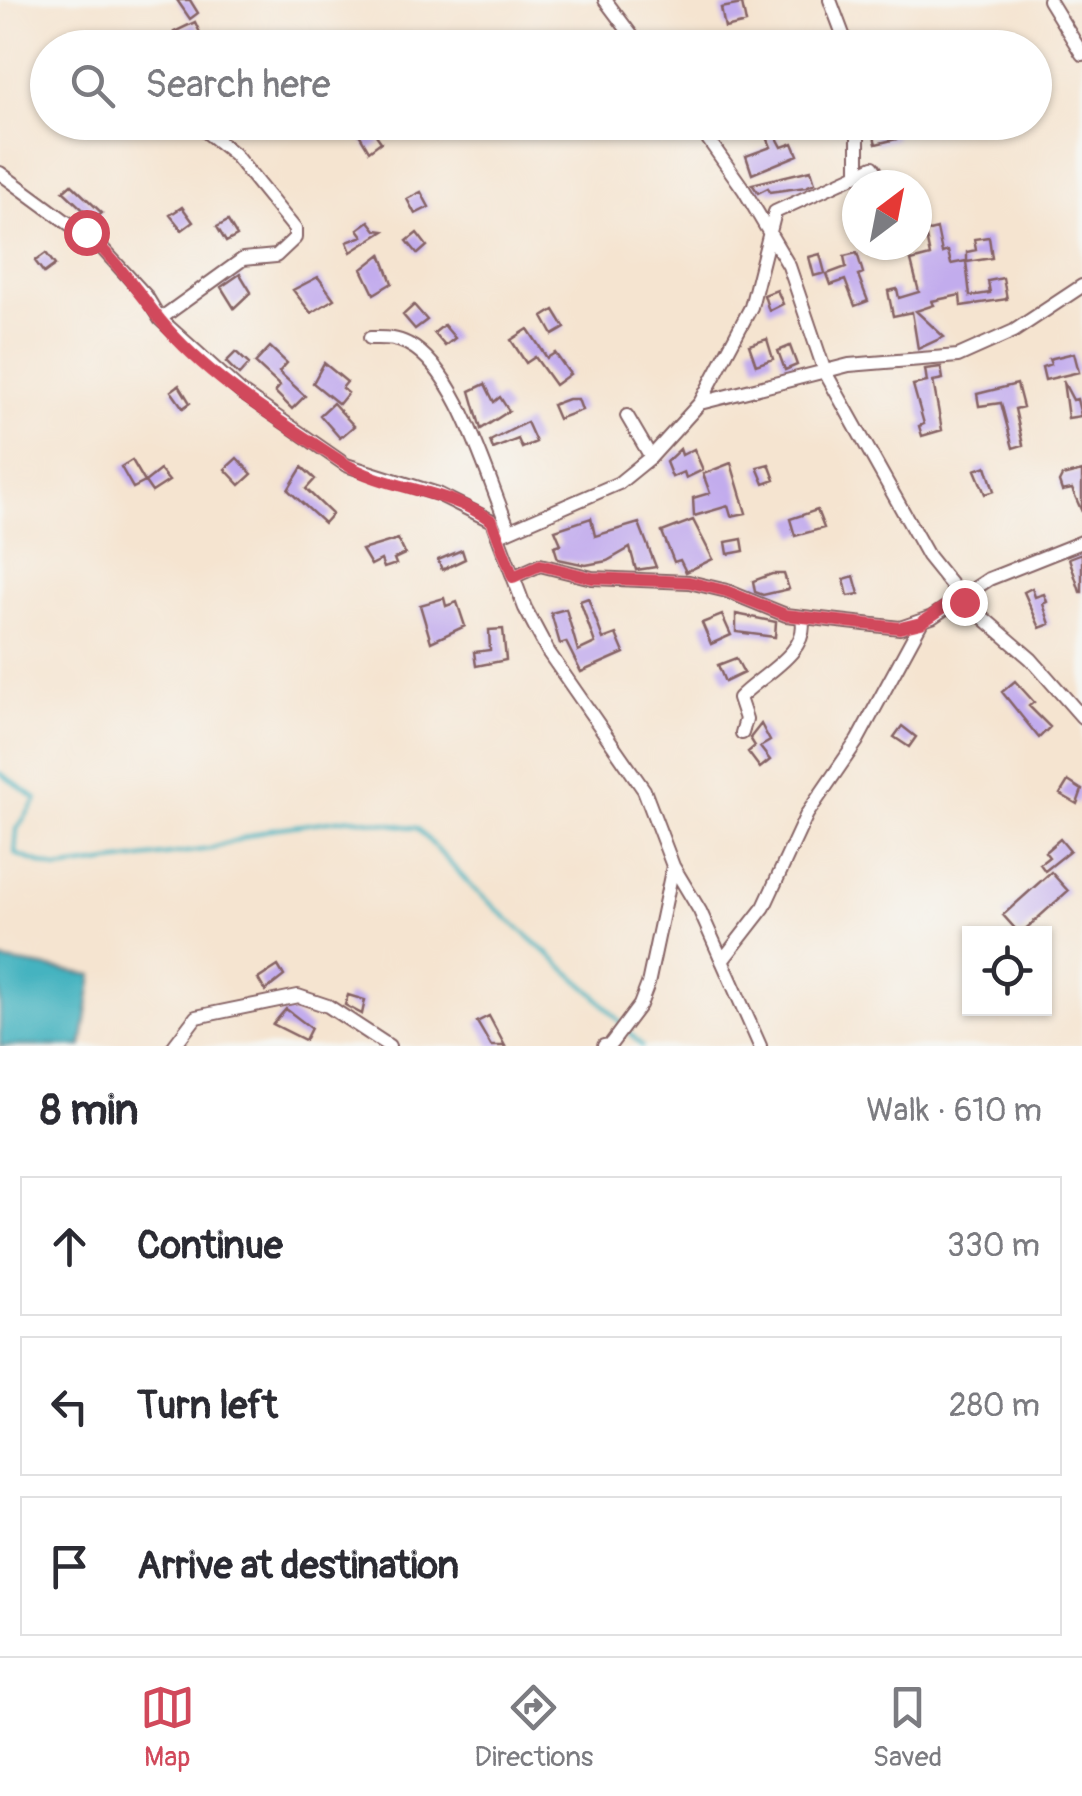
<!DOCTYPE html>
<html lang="en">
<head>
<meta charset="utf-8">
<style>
	:root { --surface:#fff; --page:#f7f7f7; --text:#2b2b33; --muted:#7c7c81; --line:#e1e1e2; --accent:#d1495b }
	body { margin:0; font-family:Pangolin,sans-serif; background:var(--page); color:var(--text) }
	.controls { position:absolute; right:30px; bottom:30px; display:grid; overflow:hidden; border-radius:0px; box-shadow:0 2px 8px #0004 }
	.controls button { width:90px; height:90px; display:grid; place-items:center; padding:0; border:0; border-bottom:2px solid var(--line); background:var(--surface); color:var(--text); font:50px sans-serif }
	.compass { position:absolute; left:842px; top:170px; width:90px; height:90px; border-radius:50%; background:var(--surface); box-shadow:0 2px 8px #0004; rotate:32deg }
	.stop { position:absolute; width:30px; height:30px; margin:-22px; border:8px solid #d1495b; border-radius:50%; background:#fff }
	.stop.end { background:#d1495b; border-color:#fff; box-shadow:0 2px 10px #0008 }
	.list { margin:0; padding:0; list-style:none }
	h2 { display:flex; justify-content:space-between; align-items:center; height:130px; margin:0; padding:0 40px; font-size:42px }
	h2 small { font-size:32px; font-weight:400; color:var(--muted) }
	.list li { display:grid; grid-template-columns:65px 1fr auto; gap:30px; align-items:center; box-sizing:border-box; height:140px; margin:0 20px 20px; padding:0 20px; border:2px solid var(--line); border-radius:0px }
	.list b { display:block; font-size:38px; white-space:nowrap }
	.list em { font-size:32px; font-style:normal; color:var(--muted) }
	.icon { flex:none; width:55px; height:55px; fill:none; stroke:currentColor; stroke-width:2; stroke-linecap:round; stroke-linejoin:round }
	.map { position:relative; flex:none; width:1082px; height:1046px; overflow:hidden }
	.search { position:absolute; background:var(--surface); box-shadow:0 2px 8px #0004; left:30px; right:30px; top:30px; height:110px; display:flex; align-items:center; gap:25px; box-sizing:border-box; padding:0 35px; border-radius:55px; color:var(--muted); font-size:38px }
	.sheet { height:610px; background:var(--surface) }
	nav { display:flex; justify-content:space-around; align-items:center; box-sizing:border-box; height:140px; border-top:2px solid var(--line); background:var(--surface); font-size:28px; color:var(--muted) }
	nav a { display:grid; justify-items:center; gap:5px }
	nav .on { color:var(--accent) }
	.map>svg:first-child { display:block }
	.water { fill:#45b3c0; stroke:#486976; stroke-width:2.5 }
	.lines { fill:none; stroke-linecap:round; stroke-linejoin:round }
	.stream { stroke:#45b3c0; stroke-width:4 }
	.building { fill:#c2aced }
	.street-casing { stroke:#866465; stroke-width:16 }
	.street { stroke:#fff; stroke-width:12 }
	.route { stroke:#d1495b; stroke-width:12 }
</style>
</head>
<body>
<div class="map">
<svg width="1082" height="1046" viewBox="0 0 1082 1046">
	<rect width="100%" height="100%" fill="#f6f6f2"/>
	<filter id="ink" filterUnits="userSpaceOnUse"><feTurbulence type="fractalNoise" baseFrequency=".01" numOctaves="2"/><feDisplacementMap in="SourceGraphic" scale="20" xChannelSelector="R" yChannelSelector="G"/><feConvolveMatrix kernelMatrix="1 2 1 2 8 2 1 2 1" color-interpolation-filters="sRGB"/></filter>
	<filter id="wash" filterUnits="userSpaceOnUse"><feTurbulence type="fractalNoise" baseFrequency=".0048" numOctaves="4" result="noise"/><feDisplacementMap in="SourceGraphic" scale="40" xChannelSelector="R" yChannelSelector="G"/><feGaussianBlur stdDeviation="2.25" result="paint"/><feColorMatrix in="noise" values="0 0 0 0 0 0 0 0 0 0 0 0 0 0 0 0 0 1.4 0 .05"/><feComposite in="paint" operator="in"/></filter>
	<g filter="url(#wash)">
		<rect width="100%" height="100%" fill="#f5e4d0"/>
		<path class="water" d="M0,960L93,975L82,1046H0Z"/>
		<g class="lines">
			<path class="stream" d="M0,773L37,799L17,829L15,854L57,869L210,849L271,829L352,818L417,828L474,889L594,994L642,1046"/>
		</g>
		<g id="blocks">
			<path class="building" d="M177,0H190L198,13L190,19Z
				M742,4L746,23L725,28L721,8Z
				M195,22L201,35L181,45L174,32Z
				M352,122H367L381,142L369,151Z
				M881,125L882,131L892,128L896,139L876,144L872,128Z
				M775,134L782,147L793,143L798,155L752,174L746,156L771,147L767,137Z
				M811,170L815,183L806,187L770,192L768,188L758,193L752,184Z
				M71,184L102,213L94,220L63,191Z
				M421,192L429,207L415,214L407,199Z
				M182,207L193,222L182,230L170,215Z
				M228,221L237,236L226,242L217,227Z
				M369,221L376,230L384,231L351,252L347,242L363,236L358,229Z
				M937,229L942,253L948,251L951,264L966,261L970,296L990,293L988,281L1003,278L1007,299L961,306L960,295L932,301L934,305L916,311L944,337L918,349L912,312L893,316L888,291L897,289L899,298L919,292L911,261L930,256L925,232Z
				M417,233L427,246L418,254L407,241Z
				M989,237L992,258L967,262V252L976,250L974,239Z
				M46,253L55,265L44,273L35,261Z
				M857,253L863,273L858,275L868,301L855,306L845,280L831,285L827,274L846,267L844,256Z
				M381,254L392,283L374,294L362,269Z
				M820,254L825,273L814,276L809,257Z
				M240,274L251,292L234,308L221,287Z
				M318,277L334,299L311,313L293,290Z
				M777,290L783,304L769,311L764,295Z
				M414,305L427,320L415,329L403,315Z
				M554,310L565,328L553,335L543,317Z
				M444,325L455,338L445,346L434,333Z
				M528,329L547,358L555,353L570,374L555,385L535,357L526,363L511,340Z
				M767,339L773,359L756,365L749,345Z
				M790,346L797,365L785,370L778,351Z
				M270,347L287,363L279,372L305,396L292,409L275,392L280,386L255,363Z
				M236,352L249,364L239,375L226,362Z
				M1074,353L1079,372L1045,380L1042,367L1051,364L1049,359Z
				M324,363L347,382L342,388L348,393L339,404L313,383Z
				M941,367L943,379L933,381L942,430L922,436L919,426L924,424L913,385L927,382L925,369Z
				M1063,381L1073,400L1077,399L1081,416L1068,418Z
				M485,384L494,402L500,397L509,411L481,429L470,391Z
				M1017,384L1023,407L1015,409L1023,445L1013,448L1001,403L979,406L977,394Z
				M179,385L190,403L183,408L171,391Z
				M568,399H578L582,410L558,419L552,405Z
				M333,403L354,426L340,438L320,415Z
				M527,422L536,442L522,448L518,439L493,449L490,441Z
				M680,449L682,455L694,449L703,470L686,478L684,472L672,477L666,462Z
				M237,458L252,474L240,485L225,469Z
				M132,460L145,482L133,488L121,467Z
				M731,463L746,513L731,516L728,506L694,516L693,498L710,493L703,474Z
				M769,464L775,480L764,484L757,467Z
				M986,466L994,491L985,494L975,470Z
				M302,467L315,479L306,489L332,514L324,523L288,490Z
				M160,470L169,481L152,492L145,482Z
				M1082,471V512L1072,489L1062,491L1059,482L1062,476Z
				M817,510L824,528L795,536L790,519Z
				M591,518L595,536L639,523L656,567L636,570L630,548L607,561L586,565L558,559L554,546L561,544L555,530Z
				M693,520L713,559L686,572L680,560L674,562L662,532Z
				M398,539L405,554L394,559L396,564L384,568L381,560L371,565L362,550Z
				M742,539L744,551L728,554L726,542Z
				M462,550L465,559L442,570L438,560Z
				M1082,553V592H1080L1069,558Z
				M772,574H784L789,589L763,595L755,592L753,581Z
				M854,576L859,594L848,596L844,579Z
				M1032,588L1035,597L1044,594L1047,602L1043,604L1050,624L1040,628L1024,592Z
				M444,598L446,606L457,602L465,626L431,642L420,605Z
				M588,598L603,639L616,634L624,653L581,672L566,642L560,644L551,613L566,609L578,651L595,643L580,601Z
				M736,614L776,622L775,637L736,632Z
				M722,615L731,635L711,644L702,623Z
				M503,629L506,660L476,666L474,652L490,650L489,630Z
				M736,658L744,673L725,682L718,665Z
				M1015,681L1034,702L1029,706L1050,727L1039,738L1002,692Z
				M761,724L770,741L760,747L770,760L760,768L748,752L755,746L750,738Z
				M902,726L916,737L909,747L894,737Z
				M1068,781L1082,790L1077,804L1060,794Z
				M1060,839L1070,851L1045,871L1040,864L1049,857L1045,852Z
				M1051,872L1068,891L1020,934L1003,915Z
				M278,966L284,976L265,991L258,979Z
				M348,995L365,1000L362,1014L345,1005Z
				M286,1009L311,1028L305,1040L273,1024Z
				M489,1016L505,1046H491L487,1039L477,1022Z"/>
		</g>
	</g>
	<g filter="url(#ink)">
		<use href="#blocks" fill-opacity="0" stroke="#866465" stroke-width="2.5"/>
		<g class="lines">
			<g class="street-casing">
				<path id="street" d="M605,0L641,48
					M830,0L848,48
					M1049,0L1082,54
					M696,122L744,190L789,266L825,372L928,556L965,602L1031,659L1082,717
					M858,122V172
					M0,173L102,248L146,296L160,319L241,392L346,465L438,494L492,521L525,608L549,653L644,790L673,866L648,984L640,1005L610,1045L604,1046
					M160,319L243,259L276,256L295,238V229L234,154L194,122
					M370,338C384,338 395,337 408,344C458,369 488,481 509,529
					M700,403L849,365L958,356L1014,331L1082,286
					M627,416L651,457
					M499,535L619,483L651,457L700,403L751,307L775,212L873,167L885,185
					M513,577L540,565L592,578L689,582L727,591L786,615L900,628L932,617L989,579L1082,542
					M742,733L746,719L739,698C759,676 810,653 802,619
					M673,866L700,911L760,1046
					M722,961L764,907L807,814L857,741L921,623
					M174,1046L196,1017L298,996L328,1006L389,1046"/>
			</g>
			<use href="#street" class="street"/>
		</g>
	</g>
	<g class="lines" filter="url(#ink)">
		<path class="route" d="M86,232C115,260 136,289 160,320C207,378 281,422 342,462C387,491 447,488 492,521L513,577L540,565L592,578L689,582L726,591L786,615L900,628L921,623L960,596L964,602"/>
	</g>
</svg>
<div class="controls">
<button><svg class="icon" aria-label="locate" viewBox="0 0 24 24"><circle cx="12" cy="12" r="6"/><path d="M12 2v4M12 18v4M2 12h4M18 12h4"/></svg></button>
</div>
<svg class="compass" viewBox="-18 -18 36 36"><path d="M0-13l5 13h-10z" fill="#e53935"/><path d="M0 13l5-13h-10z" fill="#7c7c81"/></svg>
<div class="stop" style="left:86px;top:232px"></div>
<div class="stop end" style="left:964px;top:602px"></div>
<div class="search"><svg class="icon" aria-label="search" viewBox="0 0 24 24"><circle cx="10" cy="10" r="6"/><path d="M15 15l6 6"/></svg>Search here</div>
</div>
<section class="sheet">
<h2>8 min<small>Walk · 610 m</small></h2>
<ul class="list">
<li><svg class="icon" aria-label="ahead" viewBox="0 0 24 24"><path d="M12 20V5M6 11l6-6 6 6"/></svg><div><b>Continue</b></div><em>330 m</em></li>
<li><svg class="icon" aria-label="left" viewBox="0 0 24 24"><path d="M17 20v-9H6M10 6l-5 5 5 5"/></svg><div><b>Turn left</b></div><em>280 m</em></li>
<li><svg class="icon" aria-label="arrive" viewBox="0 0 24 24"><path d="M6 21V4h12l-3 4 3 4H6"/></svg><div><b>Arrive at destination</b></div></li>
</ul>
</section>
<nav>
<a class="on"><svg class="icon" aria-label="map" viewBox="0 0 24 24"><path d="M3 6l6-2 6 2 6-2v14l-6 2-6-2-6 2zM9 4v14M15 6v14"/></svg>Map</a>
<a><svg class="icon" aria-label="directions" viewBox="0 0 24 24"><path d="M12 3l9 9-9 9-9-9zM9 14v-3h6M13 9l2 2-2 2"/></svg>Directions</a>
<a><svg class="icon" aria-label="saved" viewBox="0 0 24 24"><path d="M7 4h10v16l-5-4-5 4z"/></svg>Saved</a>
</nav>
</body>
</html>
